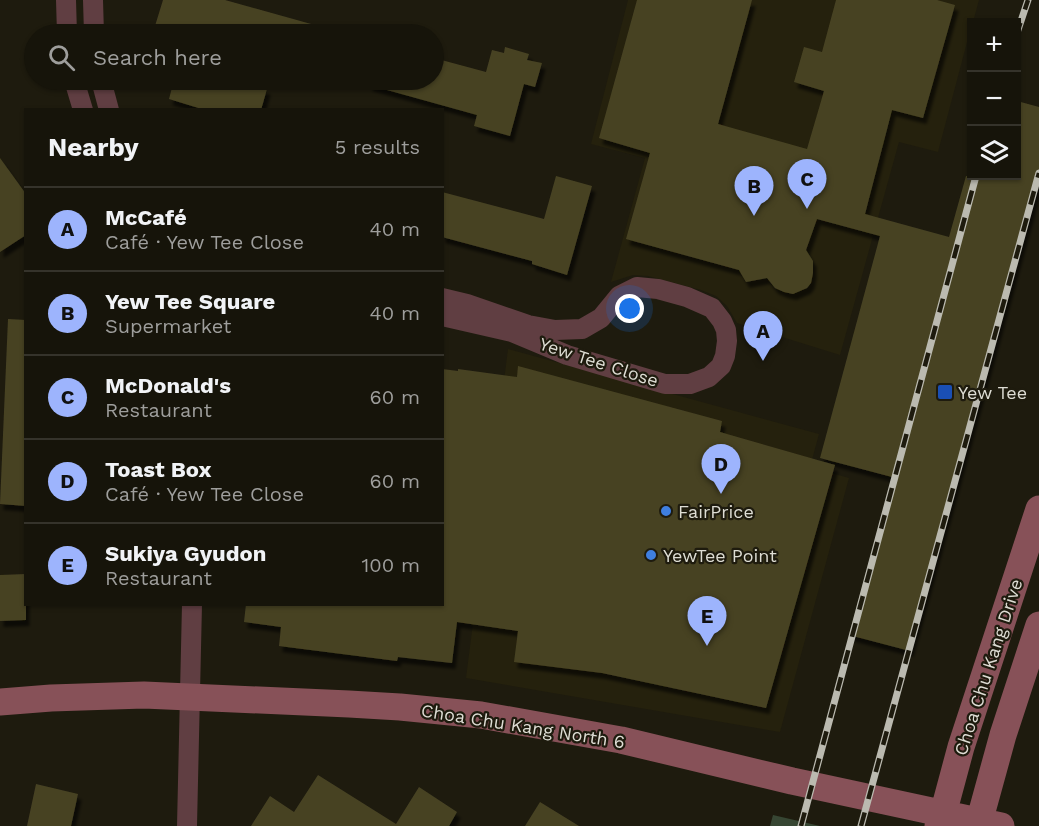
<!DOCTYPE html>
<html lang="en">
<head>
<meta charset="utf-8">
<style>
	:root { --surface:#16140a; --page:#1f1d13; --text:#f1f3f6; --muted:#9e9e9c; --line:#35332b; --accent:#9db4fd }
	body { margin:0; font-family:"Work Sans",sans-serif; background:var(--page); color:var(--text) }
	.controls { position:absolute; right:18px; top:18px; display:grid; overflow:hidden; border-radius:0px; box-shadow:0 2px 4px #0004 }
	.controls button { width:54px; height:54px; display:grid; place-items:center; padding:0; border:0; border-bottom:2px solid var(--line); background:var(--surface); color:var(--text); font:30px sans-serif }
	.you { position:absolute; left:630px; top:309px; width:21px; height:21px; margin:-15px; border:4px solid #fff; border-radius:50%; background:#1a73e8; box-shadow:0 0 0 9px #1a73e833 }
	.badge { display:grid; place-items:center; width:39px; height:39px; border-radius:50%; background:var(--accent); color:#111; font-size:20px; font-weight:700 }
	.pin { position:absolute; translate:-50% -50px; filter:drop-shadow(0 2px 3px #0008) }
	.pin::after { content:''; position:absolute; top:32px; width:21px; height:18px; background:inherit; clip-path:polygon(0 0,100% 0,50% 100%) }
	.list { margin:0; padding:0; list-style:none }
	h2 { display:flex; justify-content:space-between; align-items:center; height:78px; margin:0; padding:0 24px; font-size:26px }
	h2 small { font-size:20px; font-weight:400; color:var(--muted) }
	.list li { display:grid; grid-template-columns:39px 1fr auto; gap:18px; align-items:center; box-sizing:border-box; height:84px; padding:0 24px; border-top:2px solid var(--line) }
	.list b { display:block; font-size:22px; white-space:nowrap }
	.list p { margin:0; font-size:20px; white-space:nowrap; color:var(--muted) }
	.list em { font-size:20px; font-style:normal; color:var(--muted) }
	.icon { flex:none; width:33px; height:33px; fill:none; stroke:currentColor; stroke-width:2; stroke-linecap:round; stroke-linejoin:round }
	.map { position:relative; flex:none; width:1039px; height:826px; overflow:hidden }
	.search { position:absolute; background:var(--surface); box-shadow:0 2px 4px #0004; left:24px; top:24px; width:420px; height:66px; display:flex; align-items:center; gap:15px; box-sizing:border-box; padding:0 21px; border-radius:33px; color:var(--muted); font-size:22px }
	.panel { position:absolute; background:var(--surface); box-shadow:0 2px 4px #0004; left:24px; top:108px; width:420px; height:498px; border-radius:0px }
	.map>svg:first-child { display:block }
	.built { fill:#25210d }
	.green { fill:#374633 }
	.building { fill:#474223; filter:url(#shadow) }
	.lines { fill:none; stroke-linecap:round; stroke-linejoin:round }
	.street { stroke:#603e42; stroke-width:20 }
	.secondary { stroke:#875158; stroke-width:27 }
	.rail-casing { stroke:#bbbab0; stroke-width:7 }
	.rail { stroke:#1e1b0e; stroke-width:4.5; stroke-dasharray:14; stroke-linecap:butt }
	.transit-dot { fill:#1a4fb4; stroke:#1e1b0e; stroke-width:2 }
	.shop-dot { fill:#3f7fe0; stroke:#1e1b0e; stroke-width:2 }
	.labels { text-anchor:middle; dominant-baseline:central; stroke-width:4.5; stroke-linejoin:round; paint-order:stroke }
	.street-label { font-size:18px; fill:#deddd4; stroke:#1e1b0e }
	.poi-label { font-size:18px; fill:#deddd4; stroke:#1e1b0e; text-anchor:start }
</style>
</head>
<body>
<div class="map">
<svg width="1039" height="826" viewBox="0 0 1039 826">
	<defs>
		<filter id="shadow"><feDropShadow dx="3.5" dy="6" stdDeviation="1.5" flood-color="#0009"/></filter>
	</defs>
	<rect width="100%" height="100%" fill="#1e1b0e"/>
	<path class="built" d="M628,0H979L973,22H972L971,27L938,152L899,142L840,355L737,323L727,306L716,296L701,290L648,276L633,275L611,282L645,158L591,144Z
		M508,349L819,434L810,467L849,478L780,732L466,678Z"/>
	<path class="green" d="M773,815L820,826H770Z"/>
	<path class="building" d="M163,0H225L329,29L328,34H186L155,26Z
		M637,0H752L718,124L807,149L824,91L794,82L804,47L822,52L836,0H937L955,5L923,118L892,110L865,214L949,237L966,176H1017V101L1039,107V182L910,651L849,635L892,477L820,458L880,236L817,219L806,250L813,261V273L811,283L807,288L793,294L784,292L775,288L767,278L746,282L739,270L626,239L650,153L599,138Z
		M505,47L529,54L527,60L542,63L535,87L524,84L510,136L474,126L477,115L369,85L370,80H434V58L486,72L492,50L504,53Z
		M174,80H234L267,89L261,110H205L169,99Z
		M0,158L26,194V235L0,252Z
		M556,176L592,186L567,275L532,264V261L442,237V192L544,219Z
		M8,319L26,320V506L0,504Z
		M518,366L722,421L720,432L835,465L766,708L602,673L514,662L518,631L457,622L452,663L398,657L397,661L279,646L281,627L244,622L246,604H442V369L458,371V369L517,377Z
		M26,574V620L0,621V575Z
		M318,775L396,824L419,787L457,812L449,826H251L270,796L294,812Z
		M36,784L78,794L71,826H27Z
		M540,802L579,826H525Z"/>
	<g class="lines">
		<path class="street" d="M66,0L67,34
			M93,0L94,34
			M74,80L83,110
			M101,80L109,110
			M442,298L467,304L528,325L555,330L582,329L601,318L619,296L637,287L658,289L687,297L712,308L722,321L726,330L727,341L725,356L721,366L709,377L690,384H665L567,355L512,332L442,316
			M187,826L192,604"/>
		<path class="secondary" d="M0,702L51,698L144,695L349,704L400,707L481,715L621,740L792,781L1001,826
			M938,826L943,814L961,747L1039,509
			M978,826L1003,735L1039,625"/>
		<g class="rail-casing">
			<path id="rail" d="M1016,36L1028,0
				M801,826L976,176
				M861,826L1039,173"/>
		</g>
		<use href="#rail" class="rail"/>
	</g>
	<rect class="transit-dot" x="937" y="384" width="16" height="16" rx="3"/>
	<g class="shop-dot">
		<circle cx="666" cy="511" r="6"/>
		<circle cx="651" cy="555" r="6"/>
	</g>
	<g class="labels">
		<g class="street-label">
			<text transform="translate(599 362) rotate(18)">Yew Tee Close</text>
			<text transform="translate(988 667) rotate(-72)">Choa Chu Kang Drive</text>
			<text transform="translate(523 726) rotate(9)">Choa Chu Kang North 6</text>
		</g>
		<g class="poi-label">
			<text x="958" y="392">Yew Tee</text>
			<text x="678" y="511">FairPrice</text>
			<text x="663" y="555">YewTee Point</text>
		</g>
	</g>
</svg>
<div class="controls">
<button>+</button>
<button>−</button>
<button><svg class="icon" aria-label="layers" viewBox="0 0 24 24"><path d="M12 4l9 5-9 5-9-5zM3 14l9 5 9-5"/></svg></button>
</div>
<div class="you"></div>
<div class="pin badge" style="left:763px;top:361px">A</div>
<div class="pin badge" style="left:754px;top:216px">B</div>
<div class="pin badge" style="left:807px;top:209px">C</div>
<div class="pin badge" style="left:721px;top:494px">D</div>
<div class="pin badge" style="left:707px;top:646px">E</div>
<div class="search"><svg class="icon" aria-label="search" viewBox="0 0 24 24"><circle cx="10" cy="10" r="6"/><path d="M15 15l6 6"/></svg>Search here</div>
<section class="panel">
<h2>Nearby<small>5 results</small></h2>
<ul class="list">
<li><span class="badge">A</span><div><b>McCafé</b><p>Café · Yew Tee Close</p></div><em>40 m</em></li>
<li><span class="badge">B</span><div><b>Yew Tee Square</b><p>Supermarket</p></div><em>40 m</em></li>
<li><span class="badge">C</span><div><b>McDonald's</b><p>Restaurant</p></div><em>60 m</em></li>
<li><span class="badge">D</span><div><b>Toast Box</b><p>Café · Yew Tee Close</p></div><em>60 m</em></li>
<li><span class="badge">E</span><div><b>Sukiya Gyudon</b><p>Restaurant</p></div><em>100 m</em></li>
</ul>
</section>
</div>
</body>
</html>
